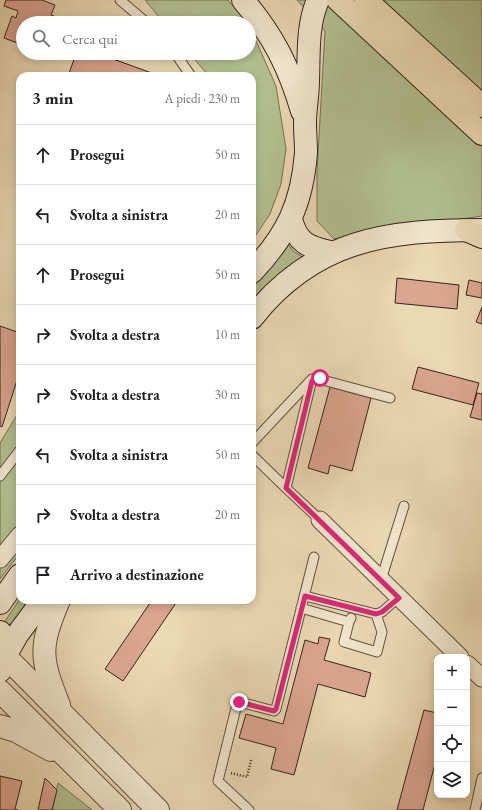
<!DOCTYPE html>
<html lang="it">
<head>
<meta charset="utf-8">
<style>
	:root { --surface:#fff; --page:#f2f2f2; --text:#202124; --muted:#757577; --line:#e0e0e0 }
	body { margin:0; font-family:"EB Garamond",serif; background:var(--page); color:var(--text) }
	.controls { position:absolute; right:12px; bottom:12px; display:grid; overflow:hidden; border-radius:8px; box-shadow:0 2px 10px #0003 }
	.controls button { width:36px; height:36px; display:grid; place-items:center; padding:0; border:0; border-bottom:1px solid var(--line); background:var(--surface); color:var(--text); font:20px sans-serif }
	.stop { position:absolute; width:12px; height:12px; margin:-9px; border:3px solid #db2777; border-radius:50%; background:#fff }
	.stop.end { background:#db2777; border-color:#fff; box-shadow:0 1px 4px #0008 }
	.list { margin:0; padding:0; list-style:none }
	h2 { display:flex; justify-content:space-between; align-items:center; height:52px; margin:0; padding:0 16px; font-size:17px }
	h2 small { font-size:13px; font-weight:400; color:var(--muted) }
	.list li { display:grid; grid-template-columns:26px 1fr auto; gap:12px; align-items:center; box-sizing:border-box; height:60px; padding:0 16px; border-top:1px solid var(--line) }
	.list b { display:block; font-size:15px; white-space:nowrap }
	.list em { font-size:13px; font-style:normal; color:var(--muted) }
	.icon { flex:none; width:22px; height:22px; fill:none; stroke:currentColor; stroke-width:2; stroke-linecap:round; stroke-linejoin:round }
	.map { position:relative; flex:none; width:482px; height:810px; overflow:hidden }
	.search { position:absolute; background:var(--surface); box-shadow:0 2px 10px #0003; left:16px; top:16px; width:240px; height:44px; display:flex; align-items:center; gap:10px; box-sizing:border-box; padding:0 14px; border-radius:22px; color:var(--muted); font-size:15px }
	.panel { position:absolute; background:var(--surface); box-shadow:0 2px 10px #0003; left:16px; top:72px; width:240px; height:532px; border-radius:12px }
	.map>svg:first-child { display:block }
	.green { fill:#b2c091; stroke:#747256 }
	.building { fill:#dba590; stroke:#35251c }
	.lines { fill:none; stroke-linecap:round; stroke-linejoin:round }
	.service-casing { stroke:#625242; stroke-width:11 }
	.minor-casing { stroke:#625242; stroke-width:19 }
	.tertiary-casing { stroke:#625242; stroke-width:24 }
	.secondary-casing { stroke:#35251c; stroke-width:24 }
	.trunk-casing { stroke:#35251c; stroke-width:24 }
	.path { stroke:#35251c; stroke-width:2.5; stroke-dasharray:1 2; stroke-linecap:butt }
	.service { stroke:#f2e6ce; stroke-width:9 }
	.minor { stroke:#f2e6ce; stroke-width:17 }
	.tertiary { stroke:#f2e6ce; stroke-width:22 }
	.secondary { stroke:#f2e6ce; stroke-width:22 }
	.trunk { stroke:#ebd9b4; stroke-width:22 }
	.route { stroke:#db2777; stroke-width:5 }
</style>
</head>
<body>
<div class="map">
<svg width="482" height="810" viewBox="0 0 482 810">
	<rect width="100%" height="100%" fill="#ebd9b4"/>
	<filter id="stains"><feTurbulence type="fractalNoise" baseFrequency=".005" numOctaves="4"/><feColorMatrix values="0 0 0 0 .2 0 0 0 0 .09 0 0 0 0 .02 0 0 0 .5 -.17"/></filter>
	<radialGradient id="worn" r=".72"><stop offset=".6" stop-color="#630" stop-opacity="0"/><stop offset="1" stop-color="#630" stop-opacity=".3"/></radialGradient>
	<path class="green" d="M145,0H228L247,23H164Z
		M297,0H482V216L334,239L317,221V172L325,31Z
		M249,25L276,86L286,149L281,184L270,214L252,241V76H209L189,53H249Z
		M288,244L293,251L304,258L278,275L252,302V286Z
		M20,410V553L0,579V443Z
		M20,599L29,600L10,626L6,627L3,624Z
		M58,783L92,810H52Z"/>
	<path class="building" d="M6,0H42L55,5L51,15L72,23H23V45L4,38L12,16L16,18L18,11L4,6Z
		M74,53H115L113,59L160,76H68L76,54Z
		M397,278L459,285L457,309L395,303Z
		M469,280L482,283V298L466,295Z
		M482,307V324L476,322Z
		M0,326L20,333V371L2,427L0,426Z
		M418,367L479,383L473,405L412,389Z
		M330,387L371,398L352,471L330,465L328,474L308,468Z
		M477,393L482,394V420L470,417Z
		M152,600H178L123,681L105,669Z
		M319,637L330,639L324,660L371,673L365,697L318,684L294,775L271,769L276,748L239,738L246,714L283,724L305,640L318,644Z
		M424,710L437,713V756L423,810H397Z
		M0,776L22,781L15,809L18,810H0Z
		M45,778L57,790L52,810H38Z"/>
	<g class="lines">
		<g class="service-casing">
			<path id="service" d="M120,0L147,23
				M175,53L191,76
				M312,379L286,488L320,520
				M252,443L310,381L315,378L390,398
				M252,455L286,488
				M0,476L20,450
				M381,580L404,506
				M305,596L376,614L382,612L399,597
				M301,608L349,622L351,618
				M349,622L344,642L377,652L382,632L376,614
				M249,810L218,781L237,704L240,702L274,711L276,709L314,557
				M475,810L482,778"/>
		</g>
		<g class="minor-casing">
			<path id="minor" d="M320,520L460,657
				M0,559L20,535
				M467,664L482,678"/>
		</g>
		<g class="tertiary-casing">
			<path id="tertiary" d="M59,600C39,647 40,658 59,705
				M7,658L158,810
				M0,691L120,810
				M0,726L16,731L51,750"/>
		</g>
		<g class="secondary-casing">
			<path id="secondary" d="M243,0C273,35 289,67 302,111
				M291,219C297,243 308,247 330,252
				M252,272C287,235 302,204 306,153C306,143 305,133 305,123C305,109 308,95 308,81C309,53 307,25 318,0
				M252,318C314,239 388,230 482,230
				M0,603L20,575
				M0,632C8,644 11,659 0,671
				M8,651L17,635L43,600"/>
		</g>
		<g class="trunk-casing">
			<path id="trunk" d="M338,0L482,134
				M366,0L482,106
				M466,230L482,237"/>
		</g>
		<path class="path" d="M231,773L247,777L251,760"/>
		<use href="#service" class="service"/>
		<use href="#minor" class="minor"/>
		<use href="#tertiary" class="tertiary"/>
		<use href="#secondary" class="secondary"/>
		<use href="#trunk" class="trunk"/>
	</g>
	<g class="lines">
		<path class="route" d="M239,702L274,711L276,709L305,596L376,614L382,612L399,598L286,488L312,381L315,378H320"/>
	</g>
	<rect width="100%" height="100%" filter="url(#stains)"/>
	<rect width="100%" height="100%" fill="url(#worn)"/>
</svg>
<div class="controls">
<button>+</button>
<button>−</button>
<button><svg class="icon" aria-label="locate" viewBox="0 0 24 24"><circle cx="12" cy="12" r="6"/><path d="M12 2v4M12 18v4M2 12h4M18 12h4"/></svg></button>
<button><svg class="icon" aria-label="layers" viewBox="0 0 24 24"><path d="M12 4l9 5-9 5-9-5zM3 14l9 5 9-5"/></svg></button>
</div>
<div class="stop" style="left:320px;top:378px"></div>
<div class="stop end" style="left:239px;top:702px"></div>
<div class="search"><svg class="icon" aria-label="search" viewBox="0 0 24 24"><circle cx="10" cy="10" r="6"/><path d="M15 15l6 6"/></svg>Cerca qui</div>
<section class="panel">
<h2>3 min<small>A piedi · 230 m</small></h2>
<ul class="list">
<li><svg class="icon" aria-label="ahead" viewBox="0 0 24 24"><path d="M12 20V5M6 11l6-6 6 6"/></svg><div><b>Prosegui</b></div><em>50 m</em></li>
<li><svg class="icon" aria-label="left" viewBox="0 0 24 24"><path d="M17 20v-9H6M10 6l-5 5 5 5"/></svg><div><b>Svolta a sinistra</b></div><em>20 m</em></li>
<li><svg class="icon" aria-label="ahead" viewBox="0 0 24 24"><path d="M12 20V5M6 11l6-6 6 6"/></svg><div><b>Prosegui</b></div><em>50 m</em></li>
<li><svg class="icon" aria-label="right" viewBox="0 0 24 24"><path d="M7 20v-9h11M14 6l5 5-5 5"/></svg><div><b>Svolta a destra</b></div><em>10 m</em></li>
<li><svg class="icon" aria-label="right" viewBox="0 0 24 24"><path d="M7 20v-9h11M14 6l5 5-5 5"/></svg><div><b>Svolta a destra</b></div><em>30 m</em></li>
<li><svg class="icon" aria-label="left" viewBox="0 0 24 24"><path d="M17 20v-9H6M10 6l-5 5 5 5"/></svg><div><b>Svolta a sinistra</b></div><em>50 m</em></li>
<li><svg class="icon" aria-label="right" viewBox="0 0 24 24"><path d="M7 20v-9h11M14 6l5 5-5 5"/></svg><div><b>Svolta a destra</b></div><em>20 m</em></li>
<li><svg class="icon" aria-label="arrive" viewBox="0 0 24 24"><path d="M6 21V4h12l-3 4 3 4H6"/></svg><div><b>Arrivo a destinazione</b></div></li>
</ul>
</section>
</div>
</body>
</html>
